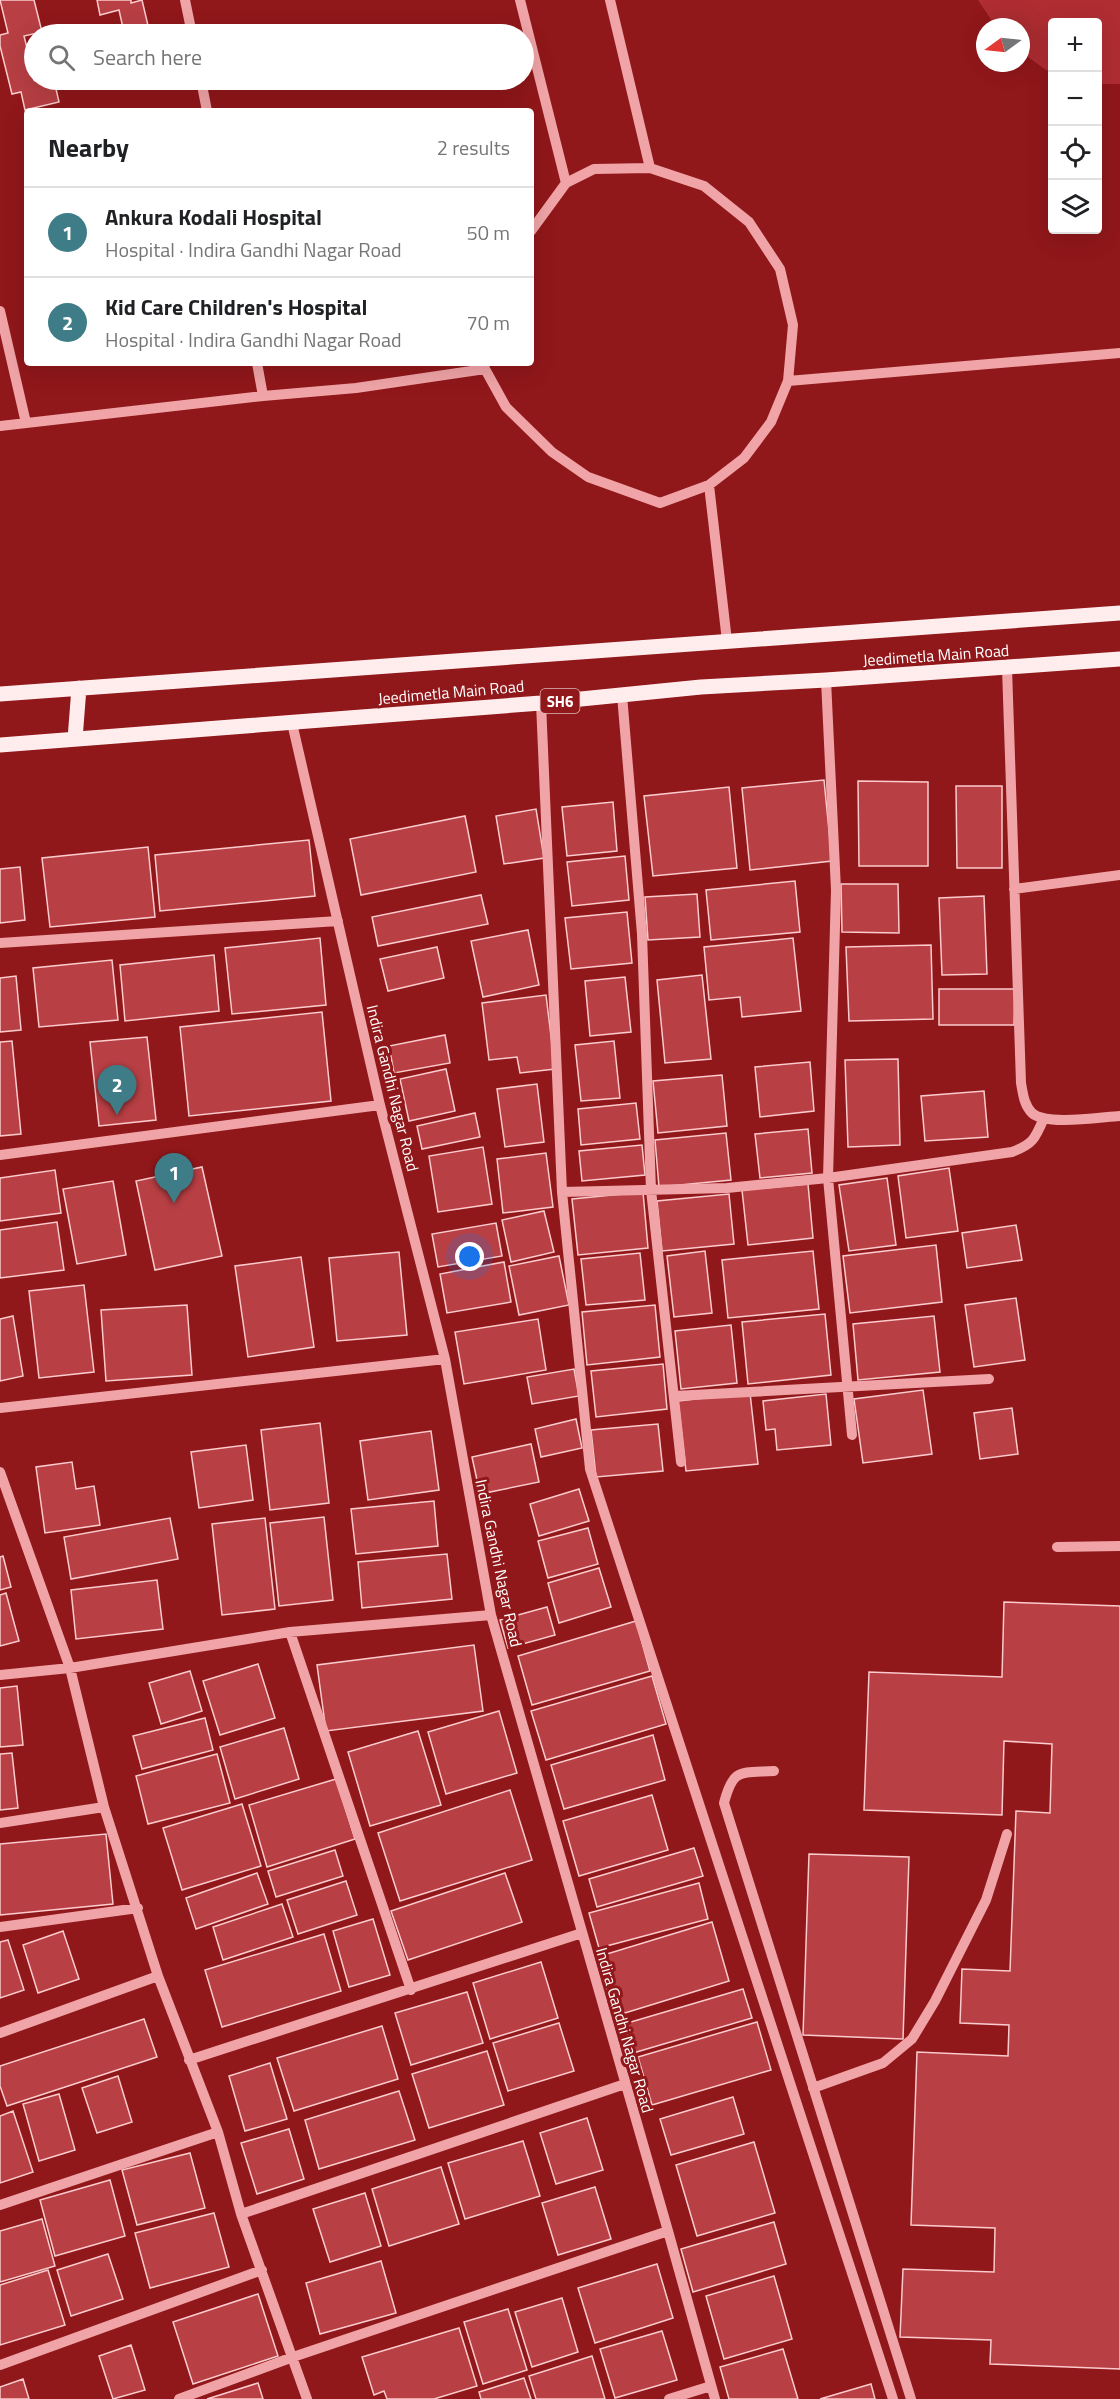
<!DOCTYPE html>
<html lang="en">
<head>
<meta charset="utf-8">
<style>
	:root { --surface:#fff; --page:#f2f2f2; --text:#202124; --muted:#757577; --line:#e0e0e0; --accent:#3e7c87 }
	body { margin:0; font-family:"Titillium Web",sans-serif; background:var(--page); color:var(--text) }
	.controls { position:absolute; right:18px; top:18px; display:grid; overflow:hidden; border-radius:6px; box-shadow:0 6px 24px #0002 }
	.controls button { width:54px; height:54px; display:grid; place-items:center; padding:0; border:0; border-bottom:2px solid var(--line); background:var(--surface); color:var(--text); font:30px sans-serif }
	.compass { position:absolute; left:976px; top:18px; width:54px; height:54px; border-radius:50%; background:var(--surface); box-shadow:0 6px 24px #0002; rotate:255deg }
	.you { position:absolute; left:470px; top:1257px; width:21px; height:21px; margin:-15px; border:4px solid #fff; border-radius:50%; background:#1a73e8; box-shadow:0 0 0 9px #1a73e833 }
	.badge { display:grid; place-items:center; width:39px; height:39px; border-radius:50%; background:var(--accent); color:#fff; font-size:20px; font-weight:700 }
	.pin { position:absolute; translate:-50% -50px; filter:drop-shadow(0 2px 3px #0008) }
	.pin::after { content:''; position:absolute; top:32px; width:21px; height:18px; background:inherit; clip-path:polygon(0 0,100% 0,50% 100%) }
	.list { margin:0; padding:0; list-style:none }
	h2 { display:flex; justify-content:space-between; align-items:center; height:78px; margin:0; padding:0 24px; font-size:26px }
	h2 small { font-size:20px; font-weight:400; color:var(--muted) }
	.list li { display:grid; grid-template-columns:39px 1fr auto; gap:18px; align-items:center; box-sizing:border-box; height:90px; padding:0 24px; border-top:2px solid var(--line) }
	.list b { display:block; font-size:22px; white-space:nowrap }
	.list p { margin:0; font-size:20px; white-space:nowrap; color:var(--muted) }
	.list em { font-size:20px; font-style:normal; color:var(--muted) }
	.icon { flex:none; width:33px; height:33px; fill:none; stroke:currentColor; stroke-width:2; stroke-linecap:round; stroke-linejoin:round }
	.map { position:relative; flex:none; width:1120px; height:2399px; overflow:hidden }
	.search { position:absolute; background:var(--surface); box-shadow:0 6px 24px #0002; left:24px; top:24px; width:510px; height:66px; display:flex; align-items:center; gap:15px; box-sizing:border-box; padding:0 21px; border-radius:33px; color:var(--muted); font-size:22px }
	.panel { position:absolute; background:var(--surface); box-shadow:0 6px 24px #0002; left:24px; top:108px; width:510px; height:258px; border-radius:6px }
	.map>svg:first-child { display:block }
	.green { fill:#b02d32 }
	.building { fill:#b83f44; stroke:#fbcbcd; stroke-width:1.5 }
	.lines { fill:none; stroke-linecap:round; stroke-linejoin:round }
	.minor { stroke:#f0a4a7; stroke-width:10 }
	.major { stroke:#ffeded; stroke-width:15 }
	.labels { text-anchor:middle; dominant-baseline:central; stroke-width:6; stroke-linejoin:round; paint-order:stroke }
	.shield { fill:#90171a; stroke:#deb9ba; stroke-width:1.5 }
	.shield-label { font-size:15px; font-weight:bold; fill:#fff }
	.street-label { font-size:16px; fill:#fff; stroke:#90171a }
</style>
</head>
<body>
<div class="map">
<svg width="1120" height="2399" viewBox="0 0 1120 2399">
	<rect width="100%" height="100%" fill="#90171a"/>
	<path class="green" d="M978,0H1120V84H1098V22H1052V72L1046,70L1021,52V27H996Z"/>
	<path class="building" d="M0,0H34L42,32L24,36L30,60L34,59V67L32,68L34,80L35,81L54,80L59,102L25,110L21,92L12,94L0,46V35L8,33Z
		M97,0H131V3L142,0L150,34H105V32L123,28L119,10L100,15Z
		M116,80H151L118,88Z
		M824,780L832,861L750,870L742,788Z
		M858,781L928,782V866H859Z
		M956,786H1002V868H957Z
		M729,787L737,868L653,876L644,796Z
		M613,802L617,851L567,856L562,807Z
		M536,809L544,858L504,864L496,816Z
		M465,816L476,872L361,895L350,839Z
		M309,840L315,896L160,911L155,855Z
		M148,847L155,917L50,927L42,858Z
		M625,856L629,900L572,906L567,862Z
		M20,867L25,920L0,923V869Z
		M795,881L800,932L711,940L706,890Z
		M841,884H898L899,933L842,932Z
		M697,894L700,937L648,940L645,897Z
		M481,895L488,924L378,946L372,917Z
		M984,896L987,974L942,975L939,898Z
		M627,912L632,963L571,969L565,918Z
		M528,930L539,985L483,997L471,941Z
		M320,938L326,1005L232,1014L225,948Z
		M793,938L801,1011L742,1017L740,997L709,1000L704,947Z
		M931,945L933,1019L849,1021L846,947Z
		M437,947L444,978L388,991L380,959Z
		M214,955L219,1011L125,1021L120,965Z
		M112,960L118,1020L39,1027L33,968Z
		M702,975L711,1059L665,1063L657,980Z
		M16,976L21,1030L0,1032V978Z
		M625,977L631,1032L590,1036L585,981Z
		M939,989H1015L1014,1025H939Z
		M546,995L555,1069L520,1073L517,1057L489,1060L482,1003Z
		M322,1012L331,1101L189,1116L180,1027Z
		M445,1035L450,1063L394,1073L389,1046Z
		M147,1037L156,1120L99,1126L90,1042Z
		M12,1041L21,1134L0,1136V1042Z
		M614,1041L620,1098L581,1101L575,1045Z
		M898,1059L900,1145L848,1147L845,1060Z
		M810,1062L814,1111L760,1117L755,1067Z
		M446,1069L455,1111L409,1121L400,1079Z
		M722,1075L727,1126L658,1133L653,1081Z
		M537,1084L544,1142L505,1147L497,1089Z
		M984,1091L988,1137L925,1141L921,1096Z
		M636,1103L640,1139L581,1145L578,1109Z
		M475,1113L480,1137L422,1149L417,1126Z
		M808,1129L812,1173L760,1178L755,1134Z
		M726,1133L731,1180L659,1187L655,1140Z
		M642,1145L645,1175L582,1181L579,1151Z
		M483,1147L492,1204L438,1212L429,1156Z
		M546,1153L553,1207L503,1213L497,1159Z
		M202,1167L222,1256L155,1270L136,1181Z
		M949,1168L958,1231L906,1238L898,1176Z
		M55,1170L61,1213L0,1221V1178Z
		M887,1178L896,1245L849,1251L839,1185Z
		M113,1181L126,1255L77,1264L63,1189Z
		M808,1184L813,1238L748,1245L742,1190Z
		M643,1192L648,1248L578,1255L572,1199Z
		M729,1194L734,1244L662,1251L657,1201Z
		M544,1211L554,1252L511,1262L502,1220Z
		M57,1222L64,1270L0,1278V1230Z
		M496,1223L502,1256L438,1267L432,1234Z
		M1016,1225L1022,1260L967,1268L962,1233Z
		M936,1245L942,1302L850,1313L843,1256Z
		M705,1251L712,1313L674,1317L667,1256Z
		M813,1251L819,1309L728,1318L722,1260Z
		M399,1252L407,1335L337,1341L329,1258Z
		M640,1253L645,1300L586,1305L581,1259Z
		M559,1256L569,1305L519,1315L509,1266Z
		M301,1257L314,1347L248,1357L235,1266Z
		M504,1262L511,1302L447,1313L440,1274Z
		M84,1285L94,1372L39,1378L29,1291Z
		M1016,1298L1025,1360L974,1367L965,1305Z
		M187,1305L192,1375L106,1381L101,1310Z
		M655,1305L660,1357L587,1365L582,1312Z
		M825,1314L831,1375L748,1384L742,1322Z
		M13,1316L23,1376L0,1381V1319Z
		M934,1316L940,1372L858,1380L853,1324Z
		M538,1319L546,1370L464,1384L455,1332Z
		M731,1325L737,1383L681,1389L675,1331Z
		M663,1364L667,1409L596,1417L591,1371Z
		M574,1369L579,1396L532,1404L527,1377Z
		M923,1390L932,1454L863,1463L854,1399Z
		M750,1393L758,1464L686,1471L678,1401Z
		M826,1394L831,1445L777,1450L775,1429L766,1430L763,1401Z
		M1012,1408L1018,1454L980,1459L974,1413Z
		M576,1419L582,1448L541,1457L535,1429Z
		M320,1423L329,1503L270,1510L261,1430Z
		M658,1424L663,1471L596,1477L591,1430Z
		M431,1431L439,1490L368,1500L360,1441Z
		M531,1444L539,1482L480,1494L472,1457Z
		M246,1445L253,1500L199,1508L191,1452Z
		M72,1462L76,1489L94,1486L100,1525L45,1533L36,1467Z
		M579,1489L589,1521L539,1536L530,1504Z
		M434,1501L438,1546L356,1554L351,1509Z
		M324,1517L333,1600L279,1606L270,1523Z
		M170,1518L178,1559L71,1579L64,1537Z
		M265,1518L275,1609L222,1615L212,1524Z
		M588,1528L598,1564L548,1578L538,1541Z
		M447,1554L452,1599L362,1608L358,1562Z
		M3,1556L11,1587L0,1590V1557Z
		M599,1568L611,1607L559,1623L548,1583Z
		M157,1580L163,1629L76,1639L71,1590Z
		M6,1593L19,1641L0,1646V1595Z
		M1004,1602L1120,1606V2369L990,2364L991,2340L900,2337L903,2269L994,2272L995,2228L911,2225L917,2052L1008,2056L1009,2025L960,2023L962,1969L1010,1971L1016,1811L1050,1813L1052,1744L1004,1741L1002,1815L864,1810L869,1672L1002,1677Z
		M547,1607L555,1635L508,1648L500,1620Z
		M636,1621L650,1671L532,1705L518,1656Z
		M474,1645L483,1711L326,1731L317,1665Z
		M258,1664L275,1718L220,1735L203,1681Z
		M190,1671L202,1711L161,1724L149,1683Z
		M652,1676L666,1724L546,1760L531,1711Z
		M17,1686L23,1745L0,1747V1688Z
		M499,1711L517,1773L446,1794L428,1732Z
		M205,1718L213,1750L142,1769L133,1736Z
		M284,1728L299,1779L235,1799L220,1747Z
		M418,1731L441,1805L370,1826L348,1752Z
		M653,1735L665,1780L564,1809L551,1765Z
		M12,1753L18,1808L0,1810V1754Z
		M217,1754L230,1803L148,1824L136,1776Z
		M336,1779L355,1839L267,1867L249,1805Z
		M510,1790L532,1860L400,1901L378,1833Z
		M652,1795L668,1850L579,1876L563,1821Z
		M242,1804L261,1866L182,1890L163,1828Z
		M106,1834L113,1904L0,1915V1844Z
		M694,1848L703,1876L597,1907L589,1879Z
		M335,1850L343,1876L276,1897L268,1871Z
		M809,1854L909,1857L903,2039L803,2035Z
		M257,1873L268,1904L196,1929L186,1898Z
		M505,1873L522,1922L408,1960L391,1911Z
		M346,1881L357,1915L298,1934L287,1900Z
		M699,1883L708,1919L599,1948L589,1913Z
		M282,1904L293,1937L223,1960L213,1927Z
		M373,1919L390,1975L349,1987L333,1931Z
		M712,1922L729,1981L615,2016L597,1957Z
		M63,1931L79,1979L38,1993L23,1945Z
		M324,1934L341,1991L222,2027L205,1970Z
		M8,1940L24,1990L0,1998V1942Z
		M541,1962L558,2018L490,2039L473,1983Z
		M743,1989L752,2018L633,2053L624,2024Z
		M467,1992L483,2043L411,2065L395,2013Z
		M144,2019L157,2057L7,2106L0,2086V2066Z
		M757,2022L771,2070L652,2105L638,2057Z
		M559,2023L574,2071L508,2091L493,2043Z
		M382,2026L398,2079L294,2111L277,2058Z
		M487,2051L504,2105L429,2128L412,2074Z
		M270,2063L287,2119L245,2131L229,2076Z
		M118,2076L132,2122L97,2133L82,2088Z
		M399,2091L415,2140L319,2169L305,2120Z
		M59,2094L75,2150L39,2161L23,2104Z
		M733,2097L744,2134L671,2155L660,2119Z
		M13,2111L33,2172L0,2183V2116Z
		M587,2118L603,2170L556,2184L540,2133Z
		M289,2129L304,2179L257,2194L241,2143Z
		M523,2141L540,2196L465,2219L448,2163Z
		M754,2142L775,2213L697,2236L676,2165Z
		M190,2153L205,2208L137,2225L122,2170Z
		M441,2167L459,2224L389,2246L372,2189Z
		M110,2180L125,2236L55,2256L40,2200Z
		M595,2187L611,2239L558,2255L542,2203Z
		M365,2193L381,2246L330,2262L313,2209Z
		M214,2213L229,2267L150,2288L135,2233Z
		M42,2219L55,2266L0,2282V2231Z
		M774,2222L786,2264L693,2292L681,2249Z
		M108,2254L123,2299L71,2316L57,2270Z
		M381,2261L396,2313L320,2334L306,2283Z
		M657,2264L673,2318L595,2343L578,2288Z
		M48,2270L65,2325L0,2345V2285Z
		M774,2276L792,2339L724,2359L706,2296Z
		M258,2294L278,2356L193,2384L173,2322Z
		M562,2298L578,2352L532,2367L515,2312Z
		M508,2309L527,2370L483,2384L464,2322Z
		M459,2328L477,2386L434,2399H387L384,2391L374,2395L362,2357Z
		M662,2331L677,2380L615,2398L600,2349Z
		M131,2345L145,2390L113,2399L99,2356Z
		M783,2349L798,2399H729L720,2367Z
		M592,2356L605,2399H536L529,2376Z
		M524,2378L531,2399H481L479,2392Z
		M23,2379L29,2399H0V2387Z
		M258,2383L263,2399H207Z
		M871,2384L875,2399H820Z"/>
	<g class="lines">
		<path class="minor" d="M185,0L192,34
			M520,0L566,183
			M610,0L650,168
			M201,80L207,111
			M0,311L26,423
			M257,363L263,396
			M484,363L485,369L506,407L552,452L588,477L660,503L709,485L744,458L771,422L788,381L793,325L780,269L749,222L704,186L650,168L594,169L566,183L531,231
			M788,381L1120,353
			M0,426L263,396L356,388L485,369
			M709,485L727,641
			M1007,668L1021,1083C1023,1094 1024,1105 1032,1113C1046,1126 1101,1117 1120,1116
			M826,680L836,890L828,1178L852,1435
			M622,695L642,934L651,1190L681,1462
			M541,703L562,1192L590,1469L893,2399
			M292,723L380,1105L445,1359L491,1615L668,2231L715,2399
			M1014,889L1120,875
			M0,943L338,921
			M0,1155L380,1105
			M562,1192L727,1188L828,1178L1012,1152C1033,1144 1035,1139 1044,1118
			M674,1396L989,1379
			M0,1408L445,1359
			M0,1472L70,1668L104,1807L158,1976L218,2132L241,2214L307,2399
			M1057,1547L1120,1546
			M290,1632L411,1990
			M0,1675L70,1668L290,1632L491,1615
			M774,1771C740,1773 733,1768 724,1803L911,2399
			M0,1823L104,1807
			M0,1927L138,1908
			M0,2033L158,1976
			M189,2060L582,1933
			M813,2088L883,2063L912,2039L935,2001L986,1900L1007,1834
			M0,2205L218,2132
			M241,2214L625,2084
			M0,2365L262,2270
			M179,2399L293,2357L668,2231
			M669,2399L711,2386"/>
		<path class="major" d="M0,694L1120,613
			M75,739L79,688
			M0,745L541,703L701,687L826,680L1120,659"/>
	</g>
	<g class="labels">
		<rect class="shield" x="540.5" y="689" width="39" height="24" rx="4.5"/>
		<g class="shield-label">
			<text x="560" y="701">SH6</text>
		</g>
		<g class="street-label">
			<text transform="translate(936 655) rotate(-4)">Jeedimetla Main Road</text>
			<text transform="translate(451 692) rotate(-5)">Jeedimetla Main Road</text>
			<text transform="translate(393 1088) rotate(76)">Indira Gandhi Nagar Road</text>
			<text transform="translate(499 1563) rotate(78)">Indira Gandhi Nagar Road</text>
			<text transform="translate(625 2030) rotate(74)">Indira Gandhi Nagar Road</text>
		</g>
	</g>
</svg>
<div class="controls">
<button>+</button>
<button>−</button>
<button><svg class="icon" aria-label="locate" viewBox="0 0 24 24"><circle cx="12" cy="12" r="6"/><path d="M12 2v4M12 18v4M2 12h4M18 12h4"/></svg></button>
<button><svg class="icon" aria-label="layers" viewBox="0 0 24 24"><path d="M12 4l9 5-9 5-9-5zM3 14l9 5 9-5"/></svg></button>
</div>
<svg class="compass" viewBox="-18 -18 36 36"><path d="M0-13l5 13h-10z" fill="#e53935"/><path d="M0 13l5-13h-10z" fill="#757577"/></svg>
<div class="you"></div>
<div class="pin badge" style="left:174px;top:1203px">1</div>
<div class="pin badge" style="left:117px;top:1115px">2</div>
<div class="search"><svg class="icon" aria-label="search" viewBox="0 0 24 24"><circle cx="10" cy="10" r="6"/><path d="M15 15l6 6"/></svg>Search here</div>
<section class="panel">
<h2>Nearby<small>2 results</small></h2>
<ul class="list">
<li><span class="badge">1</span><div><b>Ankura Kodali Hospital</b><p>Hospital · Indira Gandhi Nagar Road</p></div><em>50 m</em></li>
<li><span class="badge">2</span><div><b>Kid Care Children's Hospital</b><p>Hospital · Indira Gandhi Nagar Road</p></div><em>70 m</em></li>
</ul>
</section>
</div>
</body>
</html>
